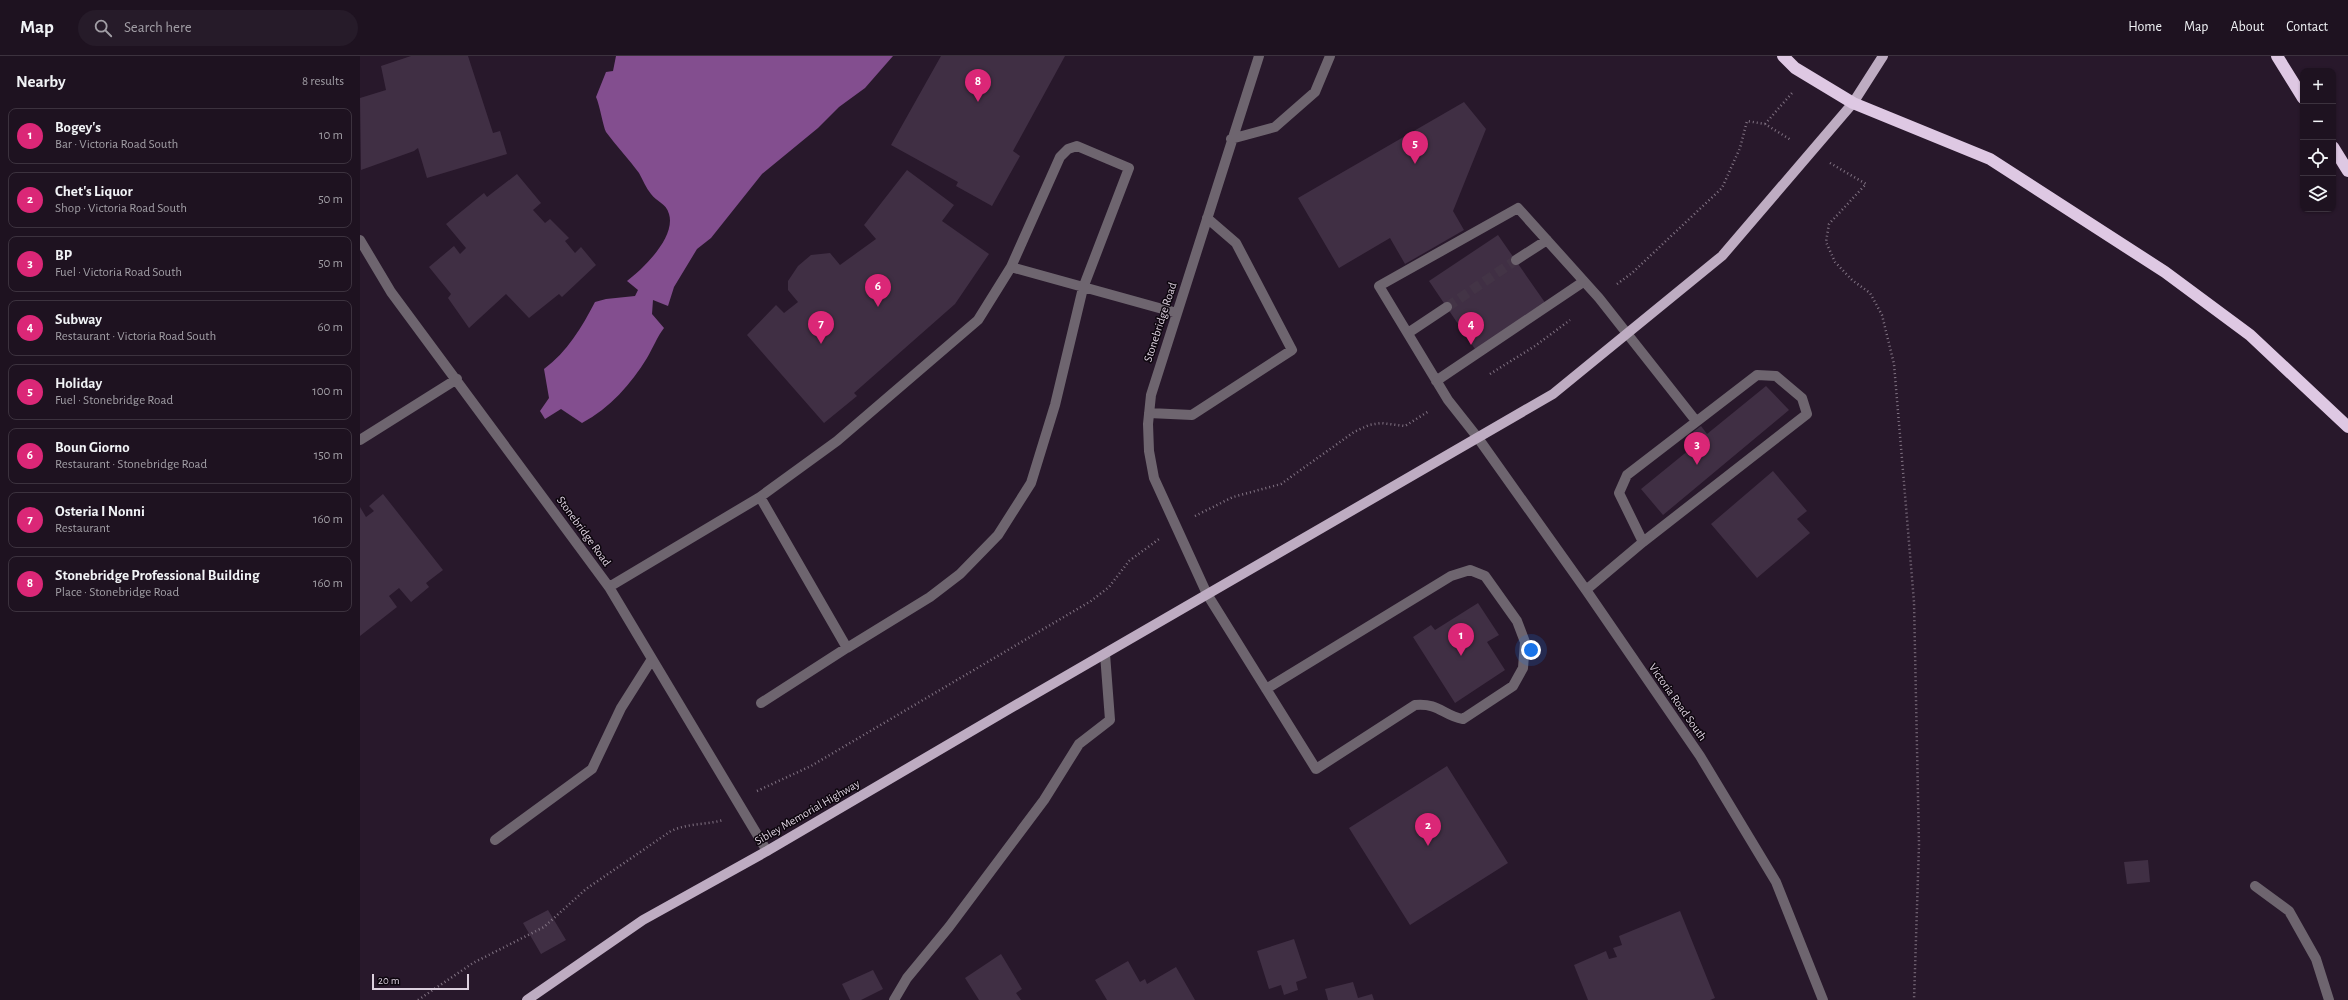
<!DOCTYPE html>
<html lang="en">
<head>
<meta charset="utf-8">
<style>
	:root { --surface:#1e1220; --page:#261b29; --text:#f1f3f6; --muted:#a19ea5; --line:#3c323e; --accent:#db2777 }
	body { margin:0; font-family:"Alegreya Sans",sans-serif; background:var(--page); color:var(--text) }
	.controls { position:absolute; right:12px; top:12px; display:grid; overflow:hidden; border-radius:8px; box-shadow:0 1px 3px #0004 }
	.controls button { width:36px; height:36px; display:grid; place-items:center; padding:0; border:0; border-bottom:1px solid var(--line); background:var(--surface); color:var(--text); font:20px sans-serif }
	.scale { position:absolute; left:12px; bottom:10px; width:97px; box-sizing:border-box; padding-left:4px; border:2px solid #dcd0de; border-top:0; font-size:11px; line-height:14px; white-space:nowrap; color:#dcd0de; -webkit-text-stroke:3px #0d060e; paint-order:stroke }
	.you { position:absolute; left:1171px; top:594px; width:14px; height:14px; margin:-10px; border:3px solid #fff; border-radius:50%; background:#1a73e8; box-shadow:0 0 0 6px #1a73e833 }
	.badge { display:grid; place-items:center; width:26px; height:26px; border-radius:50%; background:var(--accent); color:#fff; font-size:13px; font-weight:700 }
	.pin { position:absolute; translate:-50% -33px; filter:drop-shadow(0 1px 2px #0008) }
	.pin::after { content:''; position:absolute; top:21px; width:14px; height:12px; background:inherit; clip-path:polygon(0 0,100% 0,50% 100%) }
	.list { margin:0; padding:0; list-style:none }
	h2 { display:flex; justify-content:space-between; align-items:center; height:52px; margin:0; padding:0 16px; font-size:17px }
	h2 small { font-size:13px; font-weight:400; color:var(--muted) }
	.list li { display:grid; grid-template-columns:26px 1fr auto; gap:12px; align-items:center; box-sizing:border-box; height:56px; margin:0 8px 8px; padding:0 8px; border:1px solid var(--line); border-radius:8px }
	.list b { display:block; font-size:15px; white-space:nowrap }
	.list p { margin:0; font-size:13px; white-space:nowrap; color:var(--muted) }
	.list em { font-size:13px; font-style:normal; color:var(--muted) }
	.icon { flex:none; width:22px; height:22px; fill:none; stroke:currentColor; stroke-width:2; stroke-linecap:round; stroke-linejoin:round }
	.map { position:relative; flex:none; width:1988px; height:944px; overflow:hidden }
	header { display:flex; align-items:center; gap:24px; box-sizing:border-box; height:56px; padding:0 20px; background:var(--surface); border-bottom:1px solid var(--line) }
	header strong { font-size:19px }
	nav { display:flex; gap:22px; margin-inline-start:auto; font-size:14px }
	.search { width:280px; height:36px; background:var(--page); display:flex; align-items:center; gap:10px; box-sizing:border-box; padding:0 14px; border-radius:22px; color:var(--muted); font-size:15px }
	main { display:flex }
	aside { flex:1; background:var(--surface) }
	.map>svg:first-child { display:block }
	.water { fill:#834e8f }
	.building { fill:#402f44 }
	.lines { fill:none; stroke-linecap:round; stroke-linejoin:round }
	.minor-tunnel { stroke:#433446; stroke-width:10; stroke-dasharray:10 5; stroke-linecap:butt }
	.path { stroke:#827484; stroke-width:2.5; stroke-dasharray:1 3; stroke-linecap:butt }
	.minor { stroke:#6e656f; stroke-width:10 }
	.major { stroke:#beacc2; stroke-width:10 }
	.highway { stroke:#dec8e3; stroke-width:12 }
	.labels { text-anchor:middle; dominant-baseline:central; stroke-width:3; stroke-linejoin:round; paint-order:stroke }
	.street-label { font-size:12px; fill:#dcd0de; stroke:#0d060e }
</style>
</head>
<body>
<header>
<strong>Map</strong>
<div class="search"><svg class="icon" aria-label="search" viewBox="0 0 24 24"><circle cx="10" cy="10" r="6"/><path d="M15 15l6 6"/></svg>Search here</div>
<nav><a>Home</a><a>Map</a><a>About</a><a>Contact</a></nav>
</header>
<main>
<aside>
<h2>Nearby<small>8 results</small></h2>
<ul class="list">
<li><span class="badge">1</span><div><b>Bogey's</b><p>Bar · Victoria Road South</p></div><em>10 m</em></li>
<li><span class="badge">2</span><div><b>Chet's Liquor</b><p>Shop · Victoria Road South</p></div><em>50 m</em></li>
<li><span class="badge">3</span><div><b>BP</b><p>Fuel · Victoria Road South</p></div><em>50 m</em></li>
<li><span class="badge">4</span><div><b>Subway</b><p>Restaurant · Victoria Road South</p></div><em>60 m</em></li>
<li><span class="badge">5</span><div><b>Holiday</b><p>Fuel · Stonebridge Road</p></div><em>100 m</em></li>
<li><span class="badge">6</span><div><b>Boun Giorno</b><p>Restaurant · Stonebridge Road</p></div><em>150 m</em></li>
<li><span class="badge">7</span><div><b>Osteria I Nonni</b><p>Restaurant</p></div><em>160 m</em></li>
<li><span class="badge">8</span><div><b>Stonebridge Professional Building</b><p>Place · Stonebridge Road</p></div><em>160 m</em></li>
</ul>
</aside>
<div class="map">
<svg width="1988" height="944" viewBox="0 0 1988 944">
	<rect width="100%" height="100%" fill="#28182b"/>
	<path class="water" d="M256,0H533L505,32L479,51L458,72L402,118L351,182L337,193L314,231L308,250L293,244L292,258L304,272C297,281 293,292 287,302C271,328 250,352 222,367L201,353L185,363L180,355L189,342L184,313C207,296 222,271 235,246L246,243L275,240L278,234L267,225C284,212 316,181 309,158C306,147 297,146 291,138C286,132 283,124 279,117C269,103 256,90 246,76C243,70 240,50 236,41L246,16L253,15Z"/>
	<path class="building" d="M51,0H108L133,77L140,75L147,98L67,122L58,92L54,95L1,114L0,42L26,34L21,10Z
		M581,0H705L653,95L660,100L632,150L596,130L598,126L531,89Z
		M1104,46L1126,73L1093,155L1104,174L1045,208L1030,182L979,212L938,142Z
		M547,114L594,149L582,165L629,198L595,248L494,337L497,340L464,367L387,279L416,249L424,257L438,246L428,234V225L438,210L451,199L470,197L480,209L516,183L504,169Z
		M157,118L181,147L173,154L185,167L190,163L209,182L205,185L215,197L221,191L236,209L202,241L199,238L169,262L146,238L109,272L88,242L91,238L69,211L94,190L100,198L106,192L86,168L124,137L127,141Z
		M1138,179L1186,248L1117,296L1069,225Z
		M1406,330L1429,354L1303,459L1281,433L1340,385L1333,376L1341,370L1347,378Z
		M1413,415L1447,455L1437,463L1450,477L1397,522L1351,468Z
		M23,438L83,514L66,527L69,531L51,546L39,532L29,540L37,551L0,580V451L6,461L14,455L9,450Z
		M1118,547L1139,579L1127,586L1145,614L1095,647L1053,581L1071,569L1075,574Z
		M1087,710L1148,807L1050,869L989,772Z
		M1788,804L1790,826L1767,828L1764,806Z
		M188,854L206,884L181,898L163,867Z
		M1320,855L1355,942L1350,944H1228L1214,909L1246,895L1249,903L1257,901L1253,892L1262,889L1259,880Z
		M934,883L947,922L936,926L938,934L924,939L921,929L909,933L897,895Z
		M641,898L662,933L656,937L661,944H619L605,922Z
		M768,905L780,926L785,923L787,928L816,911L835,944H747L735,924Z
		M513,914L523,933L501,944H490L482,928Z
		M993,926L998,942L1012,938L1014,944H968L965,933Z"/>
	<g class="lines">
		<path class="minor-tunnel" d="M1087,251L1156,204"/>
		<path class="path" d="M1405,68L1432,37
			M1470,107L1506,128L1469,168L1466,186L1475,206L1492,224L1510,237L1522,259L1534,308L1554,546L1559,789L1554,944
			M1257,228L1272,217L1362,132L1380,92L1387,65L1405,68L1431,84
			M1130,318L1175,290L1210,264
			M835,460L873,441L921,428L994,376L1009,369L1021,367L1045,370L1069,355
			M397,735L451,710L731,545L749,531L769,505L799,483
			M58,944L113,907L184,871L226,833L311,775C328,767 346,769 363,764"/>
		<path class="minor" d="M899,0L791,339L788,368L789,395L794,422L847,538L956,713L1055,649C1080,647 1082,659 1103,663L1153,630L1163,612L1165,586L1157,565L1125,520L1110,514L1091,520L906,633
			M871,83L915,71L955,36L970,0
			M0,184L31,236L249,531L407,795
			M1156,204L1187,184
			M1048,277L1087,251
			M1076,325L1223,226
			M789,357L832,359L932,294L876,187L847,162
			M1336,365L1239,242L1158,152L1019,230L1088,344L1118,382L1226,534L1340,700L1416,826L1463,944
			M0,384L97,323
			M400,441L487,592L570,541L600,518L638,479L671,427L695,349L723,232L769,112L717,90L708,93L700,101L651,211
			M249,531L400,441L477,385L618,264L651,211L817,257
			M1226,534L1283,486L1447,358L1442,342L1416,320L1397,319L1267,419L1259,437L1283,486
			M401,647L488,591
			M135,784L232,713L261,652L292,603
			M1895,830L1929,855L1956,903L1969,944
			M534,944L547,922L589,871L684,744L719,688L750,664L745,598"/>
		<path class="major" d="M167,944L283,864L407,795L649,653L1193,338L1362,200L1493,47L1523,0"/>
		<path class="highway" d="M1423,0L1435,12L1493,47L1630,103L1805,216L1890,279L1988,371
			M1917,0L1943,42
			M1973,91L1988,115"/>
	</g>
	<g class="labels">
		<g class="street-label">
			<text transform="translate(800 266) rotate(-72)">Stonebridge Road</text>
			<text transform="translate(224 475) rotate(54)">Stonebridge Road</text>
			<text transform="translate(1318 646) rotate(55)">Victoria Road South</text>
			<text transform="translate(447 756) rotate(-30)">Sibley Memorial Highway</text>
		</g>
	</g>
</svg>
<div class="controls">
<button>+</button>
<button>−</button>
<button><svg class="icon" aria-label="locate" viewBox="0 0 24 24"><circle cx="12" cy="12" r="6"/><path d="M12 2v4M12 18v4M2 12h4M18 12h4"/></svg></button>
<button><svg class="icon" aria-label="layers" viewBox="0 0 24 24"><path d="M12 4l9 5-9 5-9-5zM3 14l9 5 9-5"/></svg></button>
</div>
<div class="scale">20 m</div>
<div class="you"></div>
<div class="pin badge" style="left:1101px;top:600px">1</div>
<div class="pin badge" style="left:1068px;top:790px">2</div>
<div class="pin badge" style="left:1337px;top:409px">3</div>
<div class="pin badge" style="left:1111px;top:289px">4</div>
<div class="pin badge" style="left:1055px;top:108px">5</div>
<div class="pin badge" style="left:518px;top:251px">6</div>
<div class="pin badge" style="left:461px;top:288px">7</div>
<div class="pin badge" style="left:618px;top:46px">8</div>
</div>
</main>
</body>
</html>
